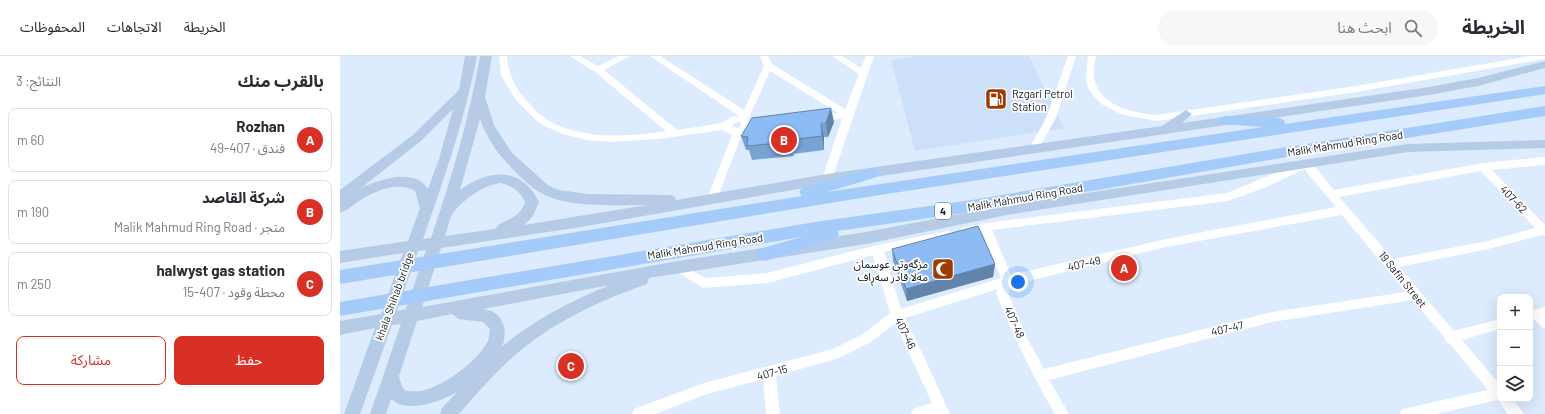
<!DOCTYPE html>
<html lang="ar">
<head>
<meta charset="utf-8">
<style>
	:root { --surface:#fff; --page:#f7f7f7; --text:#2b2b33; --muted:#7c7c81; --line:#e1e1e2; --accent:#d93025 }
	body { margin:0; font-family:Barlow,"Noto Sans Arabic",sans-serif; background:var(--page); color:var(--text); direction:rtl }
	.controls { position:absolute; right:12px; bottom:12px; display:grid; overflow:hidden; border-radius:8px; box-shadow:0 4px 16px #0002 }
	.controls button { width:36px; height:36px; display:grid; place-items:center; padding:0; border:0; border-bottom:1px solid var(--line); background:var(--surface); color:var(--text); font:20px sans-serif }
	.you { position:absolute; left:678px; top:226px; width:14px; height:14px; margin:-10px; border:3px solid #fff; border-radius:50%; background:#1a73e8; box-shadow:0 0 0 6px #1a73e833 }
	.badge { display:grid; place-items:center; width:26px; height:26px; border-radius:50%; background:var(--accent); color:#fff; font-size:13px; font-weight:700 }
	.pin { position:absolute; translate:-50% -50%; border:2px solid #fff; box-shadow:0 1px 4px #0006 }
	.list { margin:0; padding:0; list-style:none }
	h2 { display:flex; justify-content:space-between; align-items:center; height:52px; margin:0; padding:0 16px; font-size:17px }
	h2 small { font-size:13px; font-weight:400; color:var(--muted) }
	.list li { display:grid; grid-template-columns:26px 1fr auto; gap:12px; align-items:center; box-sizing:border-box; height:64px; margin:0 8px 8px; padding:0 8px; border:1px solid var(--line); border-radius:8px }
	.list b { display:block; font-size:15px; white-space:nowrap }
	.list p { margin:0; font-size:13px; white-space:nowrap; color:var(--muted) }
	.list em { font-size:13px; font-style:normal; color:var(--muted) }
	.actions { display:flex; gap:8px; padding:12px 16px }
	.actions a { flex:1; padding:9px 0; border:1px solid var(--accent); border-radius:8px; text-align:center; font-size:14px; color:var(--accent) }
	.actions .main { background:var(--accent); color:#fff }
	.icon { flex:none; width:22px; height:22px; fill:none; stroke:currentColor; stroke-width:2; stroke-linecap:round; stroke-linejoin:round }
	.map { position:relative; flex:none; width:1205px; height:358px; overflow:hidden; direction:ltr }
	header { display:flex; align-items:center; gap:24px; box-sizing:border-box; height:56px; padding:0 20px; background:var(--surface); border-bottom:1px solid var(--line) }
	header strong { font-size:19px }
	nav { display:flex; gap:22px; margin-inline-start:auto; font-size:14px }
	.search { width:280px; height:36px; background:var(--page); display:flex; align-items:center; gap:10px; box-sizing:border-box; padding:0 14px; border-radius:22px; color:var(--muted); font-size:15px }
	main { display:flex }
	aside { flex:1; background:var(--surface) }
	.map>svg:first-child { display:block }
	.built { fill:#cce0f9 }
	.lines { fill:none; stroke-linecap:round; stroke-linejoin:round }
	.minor { fill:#fff; fill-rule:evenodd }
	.major { fill:#b6cce6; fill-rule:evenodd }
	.highway { fill:#a4cbf9; fill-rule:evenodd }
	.wall { fill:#78a2d1 }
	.shaded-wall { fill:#6284aa }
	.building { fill:#8cbcf3; stroke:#6284aa }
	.labels { text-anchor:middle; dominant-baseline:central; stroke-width:3.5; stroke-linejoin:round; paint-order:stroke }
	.shield { fill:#fff; stroke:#5a5e62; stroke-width:1 }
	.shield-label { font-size:10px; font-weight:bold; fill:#13191f }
	.poi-label { font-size:11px; fill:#13191f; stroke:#fff; text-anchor:start }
	.street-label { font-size:11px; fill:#13191f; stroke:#fff }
</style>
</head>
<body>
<header>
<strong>الخريطة</strong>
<div class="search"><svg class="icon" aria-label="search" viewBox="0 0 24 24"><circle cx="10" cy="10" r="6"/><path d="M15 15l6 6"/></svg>ابحث هنا</div>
<nav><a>الخريطة</a><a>الاتجاهات</a><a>المحفوظات</a></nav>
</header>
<main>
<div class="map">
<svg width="1205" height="358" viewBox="0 0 1205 358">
	<rect width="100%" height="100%" fill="#dcebfe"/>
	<path class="built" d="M578,0H689L724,72L575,95L551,4Z"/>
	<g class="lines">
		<path class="minor" d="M159,0H167C168,18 175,31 186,44C193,51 200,60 209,65C244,84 288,81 326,75L255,16L230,0H240L258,10L279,0H290L264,14L337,74L382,67L391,61L399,60L310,0H320L404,54L424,10L420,0H428L432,8L505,53L519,18L492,0H502L521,12L526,0H534L491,126L487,127L482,123L502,63L476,65L474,63L476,61L498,57L430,15L408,64L410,69L420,68L425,71L423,73L402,78L377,143L372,147L367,143L392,79L382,74L318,83L271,86L247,84L222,78L199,67L175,43L161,19ZM396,66H400L401,69L399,72L391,71Z
			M728,0H736L716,62L697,95H691L689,93L706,62Z
			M748,0H756C755,7 753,15 754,22C759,50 793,57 817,59L1016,30L1190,0H1205V3L1016,36L817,65L783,59L763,49L755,42L748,32L746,22Z
			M1205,101V109L1152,114L1205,169V180L1202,179L1148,193L1059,211L1114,275L1160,263V273L1122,284L1160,329V343H1173L1184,358H1168L1158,344L1096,358H1060L1062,353L1067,352L1148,334L1109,287L1106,286L1104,281L1073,244L932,266L709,324L729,358H715C692,319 673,279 656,237L658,233L565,262L585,303L610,358H571L573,353L592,347L555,267L531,286L499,302L436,320L440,358H426L423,323L364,339L315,358H292L294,353L364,327L493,293L523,278L550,257L533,199L427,227L363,232L334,214L332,211L334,208L338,206L365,222L427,217L537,189L608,175L612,176L614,179L612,182L608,183L544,196L561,253L661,222L642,176L625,179L621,178L620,175L621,172L645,167L887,137L966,104L970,105L994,134L1143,107ZM964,113L996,151L826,183L671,219L652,174L888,145L924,132ZM1141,115L1195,172L1148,185L1053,203L999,141ZM1002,159L1066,236L932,256L704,313L686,280L668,237L672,229L826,191Z
			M1205,251V272L1201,271L1195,264L1190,265V255Z"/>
		<path class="major" d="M125,0H137C125,63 104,123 83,183L91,182C112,121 129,63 140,0H152L145,41L154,69L172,97L209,130L219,134L248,138L329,139L334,140L336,144L487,118L822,70L846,54L852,58L842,67L1089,31L1138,22L1205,5V12L1138,30L1089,39L487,128L241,171L101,192L82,251L338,205L526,176L667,149L1068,88L1205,84V92L1068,96L667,159L526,188L309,222L307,228C262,244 218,264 181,294C158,313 138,336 119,358H100L102,352L117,336C100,346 67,358 51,343L46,358H30L61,268L52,269L20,358H4L35,272L0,279V265L41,258L63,197L0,207V195L68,185L80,152L75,135C58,125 35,135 19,145C13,149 7,155 0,157V134L73,79L119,34ZM113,53L99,103L88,133C74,111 39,124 21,132L81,85ZM140,63C146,80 156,96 169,109C178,119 190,131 201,137C225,152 280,149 307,149L184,169L193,160L199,146C182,110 149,113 120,134ZM160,127C171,129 180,135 185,146C179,166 161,162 155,173L105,180C108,173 109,162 113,157C124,143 142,130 160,127ZM86,194L66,253L57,255L78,195ZM270,229C231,245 193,264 162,291C169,274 163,255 143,253ZM112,258L119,263L143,266L150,273C149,277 149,282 148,285C138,305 103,331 81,335C77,336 71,335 66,335L62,331L59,320L77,265Z"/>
		<path class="highway" d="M1205,30V38L527,141L0,228V214L462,140L459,136L462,132L532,112L537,113L539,117L537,121L487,136L923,71L880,68L878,65L880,62L885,60L939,62L944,64L945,68Z
			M1205,50V60L929,104L632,156L497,175L499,178L497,182L425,205L419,203L417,198L419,193L461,181L0,260V246L475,166L632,144L929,94Z"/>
	</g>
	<path class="wall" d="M494,66L488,81H484V94L453,98L454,100L412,104L409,94H406L401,80Z
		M552,193L655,208L653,221L567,245L553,205Z"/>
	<path class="shaded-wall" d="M491,52L494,66L488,81L486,67Z
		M481,67L484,81V94L482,80Z
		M655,208L653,221L567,245L566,233Z"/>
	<path class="building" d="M491,52L486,67H481L482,80L450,84V86L407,90L408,81L401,80L412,62Z
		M638,170L655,208L566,233L552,193Z"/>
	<defs>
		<g id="fuel-square" transform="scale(1.15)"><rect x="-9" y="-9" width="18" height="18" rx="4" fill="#9e3b00" stroke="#fff"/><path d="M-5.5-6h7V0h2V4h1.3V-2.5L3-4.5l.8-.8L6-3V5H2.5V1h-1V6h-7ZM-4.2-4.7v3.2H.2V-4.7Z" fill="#fff"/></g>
		<g id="mosque-square" transform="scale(1.15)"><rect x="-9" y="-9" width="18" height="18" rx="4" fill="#9e3b00" stroke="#fff"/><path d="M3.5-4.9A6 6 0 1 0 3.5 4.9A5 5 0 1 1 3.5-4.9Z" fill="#fff"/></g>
	</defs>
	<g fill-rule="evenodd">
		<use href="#fuel-square" x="656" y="43"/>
		<use href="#mosque-square" x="603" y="213"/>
	</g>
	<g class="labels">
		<rect class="shield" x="595" y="147" width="16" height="16" rx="3"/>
		<g class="shield-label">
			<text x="603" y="155">4</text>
		</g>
		<g class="poi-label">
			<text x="672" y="37">Rzgari Petrol<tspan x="672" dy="13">Station</tspan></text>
			<text x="588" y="207" text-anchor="end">مزگەوتی عوسمان<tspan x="588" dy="13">مەلا قادر سەڕاف</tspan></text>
		</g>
		<g class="street-label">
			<text transform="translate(1005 87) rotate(-9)">Malik Mahmud Ring Road</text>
			<text transform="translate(685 141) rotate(-10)">Malik Mahmud Ring Road</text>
			<text transform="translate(1174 143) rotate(46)">407-62</text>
			<text transform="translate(365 190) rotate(-9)">Malik Mahmud Ring Road</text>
			<text transform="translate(744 207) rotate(-13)">407-49</text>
			<text transform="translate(1063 223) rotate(51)">19 Safin Street</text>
			<text transform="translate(54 240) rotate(-70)">khala Shihab bridge</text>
			<text transform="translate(675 266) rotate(66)">407-48</text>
			<text transform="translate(887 272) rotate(-13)">407-47</text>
			<text transform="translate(566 277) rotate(64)">407-46</text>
			<text transform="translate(432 316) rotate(-15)">407-15</text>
		</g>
	</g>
</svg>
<div class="controls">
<button>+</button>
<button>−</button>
<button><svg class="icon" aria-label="layers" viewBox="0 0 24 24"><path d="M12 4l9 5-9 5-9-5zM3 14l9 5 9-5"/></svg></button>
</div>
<div class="you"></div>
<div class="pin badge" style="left:784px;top:212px">A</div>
<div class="pin badge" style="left:444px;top:84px">B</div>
<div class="pin badge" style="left:231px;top:310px">C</div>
</div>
<aside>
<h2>بالقرب منك<small>النتائج: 3</small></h2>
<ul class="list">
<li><span class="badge">A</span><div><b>Rozhan</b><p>فندق · 407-49</p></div><em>60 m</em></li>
<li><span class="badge">B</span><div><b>شركة القاصد</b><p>متجر · Malik Mahmud Ring Road</p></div><em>190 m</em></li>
<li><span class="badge">C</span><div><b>halwyst gas station</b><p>محطة وقود · 407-15</p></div><em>250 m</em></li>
</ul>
<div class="actions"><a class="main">حفظ</a><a>مشاركة</a></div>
</aside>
</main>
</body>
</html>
